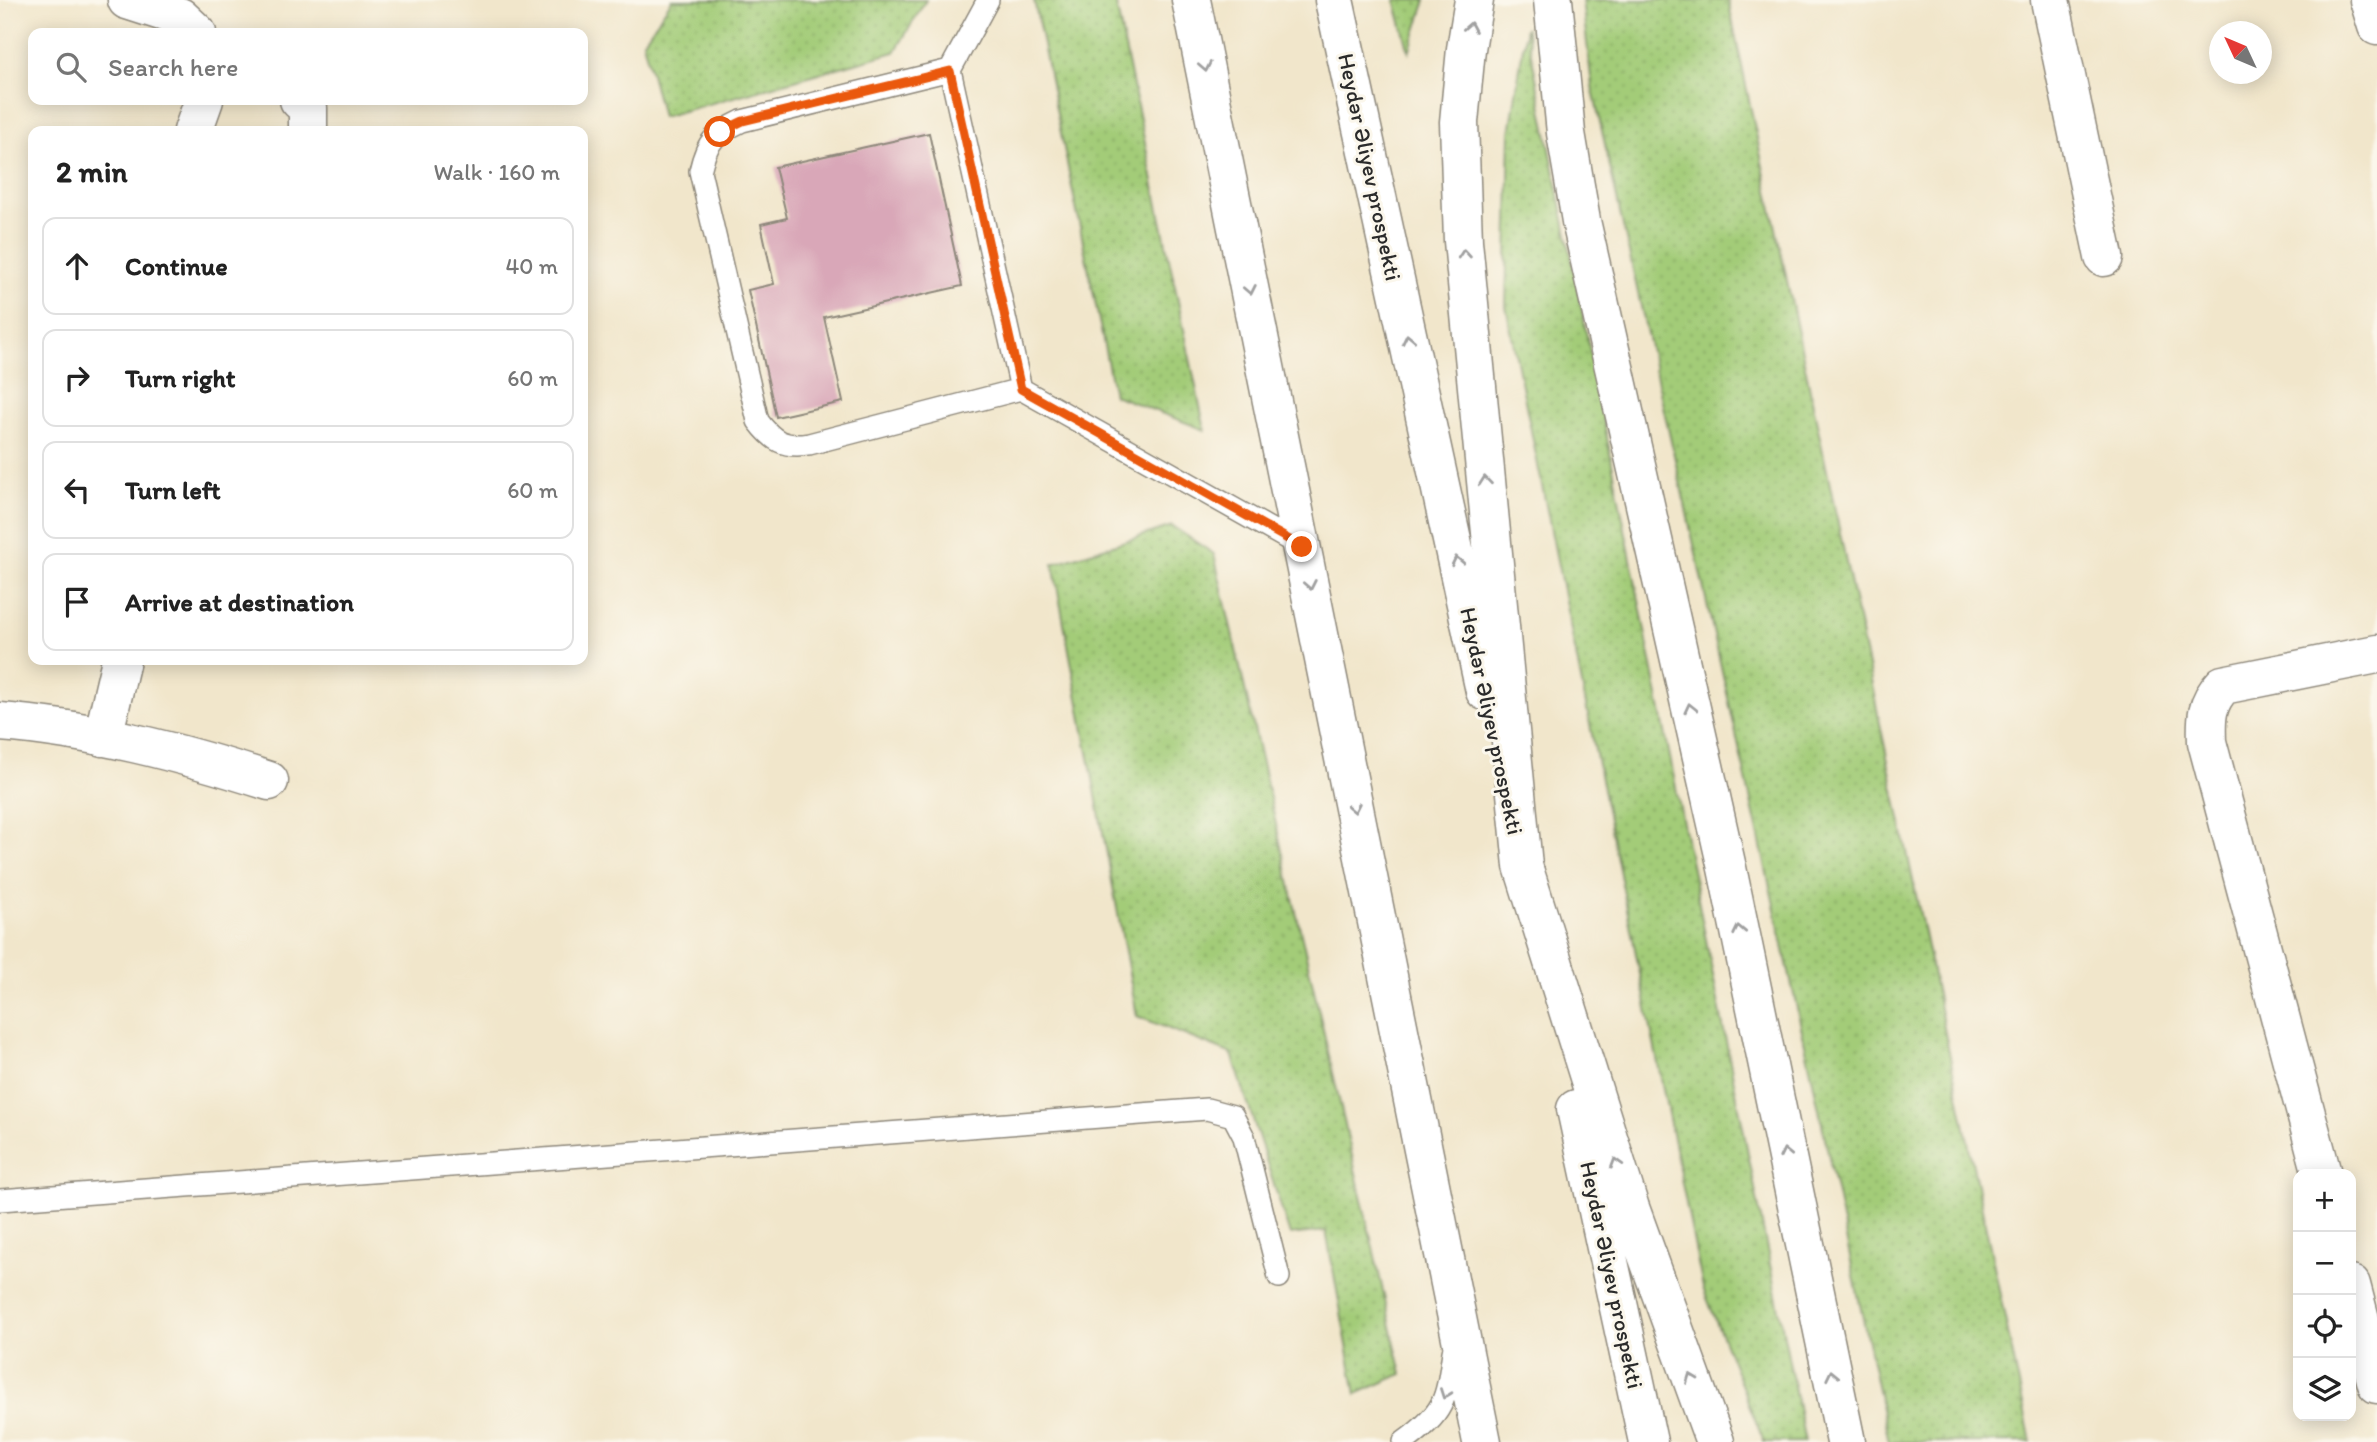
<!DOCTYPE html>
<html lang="en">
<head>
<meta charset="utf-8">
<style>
	:root { --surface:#fff; --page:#f6f6f6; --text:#222; --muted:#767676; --line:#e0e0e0 }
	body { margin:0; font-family:Itim,sans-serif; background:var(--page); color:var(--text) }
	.controls { position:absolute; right:21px; bottom:21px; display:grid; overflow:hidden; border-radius:14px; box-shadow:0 4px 18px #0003 }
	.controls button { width:63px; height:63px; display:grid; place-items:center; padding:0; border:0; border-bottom:2px solid var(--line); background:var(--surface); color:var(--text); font:35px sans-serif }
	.compass { position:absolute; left:2209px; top:21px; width:63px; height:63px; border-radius:50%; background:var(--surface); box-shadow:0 4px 18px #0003; rotate:314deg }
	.stop { position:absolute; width:21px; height:21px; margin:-16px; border:5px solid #ea580c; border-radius:50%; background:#fff }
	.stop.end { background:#ea580c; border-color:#fff; box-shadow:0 2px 7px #0008 }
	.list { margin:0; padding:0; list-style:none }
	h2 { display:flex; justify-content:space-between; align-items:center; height:91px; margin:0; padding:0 28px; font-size:30px }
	h2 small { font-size:23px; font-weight:400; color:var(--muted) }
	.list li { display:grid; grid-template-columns:46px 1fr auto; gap:21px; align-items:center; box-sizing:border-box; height:98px; margin:0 14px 14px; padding:0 14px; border:2px solid var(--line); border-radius:14px }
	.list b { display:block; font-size:26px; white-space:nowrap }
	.list em { font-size:23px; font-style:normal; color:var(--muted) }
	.icon { flex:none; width:38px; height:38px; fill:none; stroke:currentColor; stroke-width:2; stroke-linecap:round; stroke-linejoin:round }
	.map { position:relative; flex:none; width:2377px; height:1442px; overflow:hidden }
	.search { position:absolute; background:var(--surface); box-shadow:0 4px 18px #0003; left:28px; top:28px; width:560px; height:77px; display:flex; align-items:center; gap:18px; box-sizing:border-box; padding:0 24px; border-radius:14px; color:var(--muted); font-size:26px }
	.panel { position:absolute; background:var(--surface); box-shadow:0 4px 18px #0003; left:28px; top:126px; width:560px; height:539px; border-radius:14px }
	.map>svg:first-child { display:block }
	.grass { fill:url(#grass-dots); stroke:#677c52; stroke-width:2 }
	.building { fill:#d9a7b8 }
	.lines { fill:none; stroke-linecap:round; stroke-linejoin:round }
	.lane-casing { stroke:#8e887b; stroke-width:24 }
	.street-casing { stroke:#8e887b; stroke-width:41 }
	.highway-casing { stroke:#8e887b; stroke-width:41 }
	.lane { stroke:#fff; stroke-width:21 }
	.street { stroke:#fff; stroke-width:38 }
	.highway { stroke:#fff; stroke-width:38 }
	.oneway { stroke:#a0a0a0 }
	.route { stroke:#ea580c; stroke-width:9 }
	.labels { text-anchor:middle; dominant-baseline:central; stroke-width:6; stroke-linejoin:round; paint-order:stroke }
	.street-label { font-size:23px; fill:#2b2b2b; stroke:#fbf7ec }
</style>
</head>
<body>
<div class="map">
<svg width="2377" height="1442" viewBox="0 0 2377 1442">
	<defs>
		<pattern id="grass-dots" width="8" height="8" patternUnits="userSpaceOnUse" patternTransform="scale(1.75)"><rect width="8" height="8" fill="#a3cc78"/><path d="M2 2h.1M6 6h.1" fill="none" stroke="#8caf68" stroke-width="1.8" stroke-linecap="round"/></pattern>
	</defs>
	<rect width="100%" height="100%" fill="#fbf7ec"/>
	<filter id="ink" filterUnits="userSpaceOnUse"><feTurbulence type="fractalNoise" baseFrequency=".0143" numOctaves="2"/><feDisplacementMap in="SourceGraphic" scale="14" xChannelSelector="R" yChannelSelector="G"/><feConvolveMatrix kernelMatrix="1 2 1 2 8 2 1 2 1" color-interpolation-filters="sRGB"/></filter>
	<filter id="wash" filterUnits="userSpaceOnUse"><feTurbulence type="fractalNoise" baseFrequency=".00686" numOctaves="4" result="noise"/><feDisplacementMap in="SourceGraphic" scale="28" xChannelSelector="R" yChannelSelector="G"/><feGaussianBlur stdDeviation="1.57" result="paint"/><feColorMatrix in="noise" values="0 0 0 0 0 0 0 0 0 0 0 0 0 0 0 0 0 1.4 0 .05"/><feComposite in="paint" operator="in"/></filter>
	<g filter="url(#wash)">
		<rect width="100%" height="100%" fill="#f1e6cb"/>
		<path class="grass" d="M672,0H926L895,52L662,117L643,42Z
			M1034,0H1115L1205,430L1114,395Z
			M1395,0H1426L1409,52Z
			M1582,0H1728L2031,1442H1889L1810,1067L1592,86Z
			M1526,27L1805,1442H1764L1703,1288L1506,306L1510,133Z
			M1172,526L1214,554L1402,1374L1356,1394L1326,1231L1290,1235L1232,1054L1137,1016L1053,564Z"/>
		<g id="blocks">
			<path class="building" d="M929,133L962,286L824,317L843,402L776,417L748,290L774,284L761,224L787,218L775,167Z"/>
		</g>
	</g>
	<g filter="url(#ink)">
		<use href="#blocks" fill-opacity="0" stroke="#8e887b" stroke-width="2"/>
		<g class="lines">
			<g class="lane-casing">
				<path id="lane" d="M988,0L950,70L1021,389L1302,547
					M950,70L742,121C715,134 707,140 700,171L758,421C773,441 784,448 809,444L1021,389
					M0,1200L1207,1109L1233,1116L1244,1137L1279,1277
					M1404,1442C1445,1412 1446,1401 1453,1352"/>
			</g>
			<g class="street-casing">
				<path id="street" d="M127,0L180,17L197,33
					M2050,0L2104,257
					M2369,0L2377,26
					M299,100L308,108V131
					M193,131L204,100
					M0,722C92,729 182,753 269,781
					M103,737L121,660
					M2322,1174L2207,742C2206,718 2206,703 2223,685L2377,654
					M2351,1285L2377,1384"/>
			</g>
			<g class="highway-casing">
				<path id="highway" d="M1191,0L1482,1442
					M1334,0L1485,691
					M1474,0L1466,49L1459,122L1463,241L1523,866L1630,1208L1715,1442
					M1553,0L1566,133L1581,221L1727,868L1846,1442
					M1576,1109L1648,1442"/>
			</g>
			<use href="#lane" class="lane"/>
			<use href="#street" class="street"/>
			<use href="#highway" class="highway"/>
		</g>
		<defs><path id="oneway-chevron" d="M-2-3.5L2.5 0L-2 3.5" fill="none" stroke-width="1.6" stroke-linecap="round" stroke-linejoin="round" transform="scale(1.75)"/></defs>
		<g class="oneway">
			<use href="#oneway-chevron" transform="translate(1470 27) rotate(-80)"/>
			<use href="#oneway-chevron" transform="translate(1205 67) rotate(79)"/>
			<use href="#oneway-chevron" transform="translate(1464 254) rotate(-95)"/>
			<use href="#oneway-chevron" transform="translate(1250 290) rotate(79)"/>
			<use href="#oneway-chevron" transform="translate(1408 339) rotate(-102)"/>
			<use href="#oneway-chevron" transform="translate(1485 481) rotate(-96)"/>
			<use href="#oneway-chevron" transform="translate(1457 561) rotate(-102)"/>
			<use href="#oneway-chevron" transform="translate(1310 585) rotate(79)"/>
			<use href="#oneway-chevron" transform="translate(1690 708) rotate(-103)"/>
			<use href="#oneway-chevron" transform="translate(1354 808) rotate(79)"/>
			<use href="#oneway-chevron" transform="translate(1739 930) rotate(-102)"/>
			<use href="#oneway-chevron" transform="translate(1785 1153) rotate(-102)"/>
			<use href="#oneway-chevron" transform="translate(1616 1163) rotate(-107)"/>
			<use href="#oneway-chevron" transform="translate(1832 1375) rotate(-102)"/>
			<use href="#oneway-chevron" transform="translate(1691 1378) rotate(-111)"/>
			<use href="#oneway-chevron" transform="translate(1445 1394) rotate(110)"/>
		</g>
	</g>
	<g class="lines" filter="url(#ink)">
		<path class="route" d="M720,132L743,121L950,71L1021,389L1302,547"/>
	</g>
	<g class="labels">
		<g class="street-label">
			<text transform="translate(1370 167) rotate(78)">Heydər Əliyev prospekti</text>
			<text transform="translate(1492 721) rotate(78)">Heydər Əliyev prospekti</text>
			<text transform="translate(1612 1275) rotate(78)">Heydər Əliyev prospekti</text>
		</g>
	</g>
</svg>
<div class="controls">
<button>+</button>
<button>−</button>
<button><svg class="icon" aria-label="locate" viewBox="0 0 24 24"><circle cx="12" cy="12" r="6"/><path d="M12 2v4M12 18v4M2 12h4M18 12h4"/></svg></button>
<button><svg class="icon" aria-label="layers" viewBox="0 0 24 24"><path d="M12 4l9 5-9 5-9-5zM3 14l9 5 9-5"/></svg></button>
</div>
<svg class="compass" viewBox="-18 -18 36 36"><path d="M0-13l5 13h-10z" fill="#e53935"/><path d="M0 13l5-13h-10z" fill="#767676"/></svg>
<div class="stop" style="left:720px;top:132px"></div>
<div class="stop end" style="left:1302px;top:547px"></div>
<div class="search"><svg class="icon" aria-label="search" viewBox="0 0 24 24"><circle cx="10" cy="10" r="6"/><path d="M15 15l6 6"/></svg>Search here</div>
<section class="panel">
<h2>2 min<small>Walk · 160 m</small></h2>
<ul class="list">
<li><svg class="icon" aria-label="ahead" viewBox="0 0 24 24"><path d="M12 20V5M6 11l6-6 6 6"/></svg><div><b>Continue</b></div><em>40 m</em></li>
<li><svg class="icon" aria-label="right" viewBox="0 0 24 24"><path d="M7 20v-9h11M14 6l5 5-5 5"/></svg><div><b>Turn right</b></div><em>60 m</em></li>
<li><svg class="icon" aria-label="left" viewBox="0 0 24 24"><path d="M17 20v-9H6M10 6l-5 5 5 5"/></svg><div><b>Turn left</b></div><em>60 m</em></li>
<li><svg class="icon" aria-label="arrive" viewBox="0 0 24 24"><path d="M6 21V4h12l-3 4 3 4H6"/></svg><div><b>Arrive at destination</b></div></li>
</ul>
</section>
</div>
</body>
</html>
